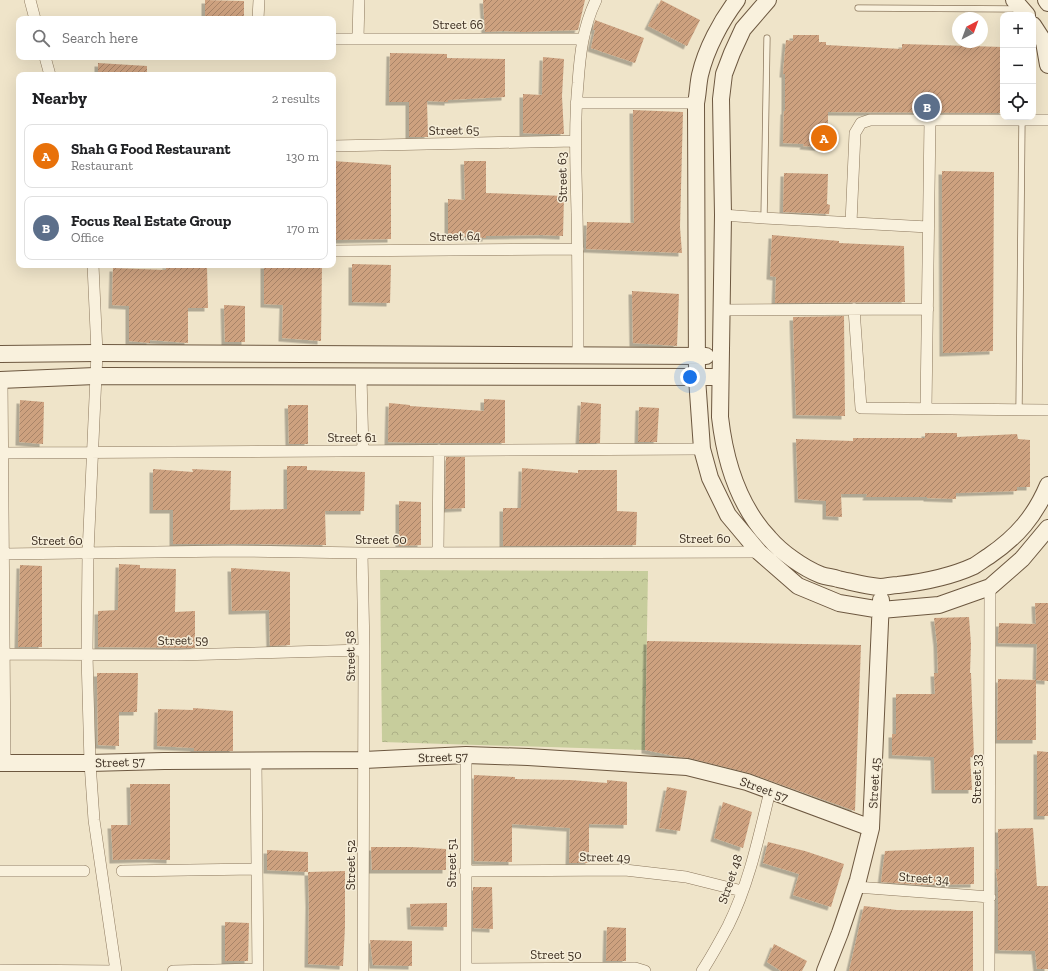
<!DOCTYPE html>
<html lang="en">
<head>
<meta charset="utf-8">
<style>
	:root { --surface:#fff; --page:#f2f2f2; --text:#202124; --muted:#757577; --line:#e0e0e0; --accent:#9a2e2d }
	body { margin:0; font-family:"Zilla Slab",serif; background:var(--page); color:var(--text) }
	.controls { position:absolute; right:12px; top:12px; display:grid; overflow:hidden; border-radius:8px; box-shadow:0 4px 16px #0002 }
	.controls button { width:36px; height:36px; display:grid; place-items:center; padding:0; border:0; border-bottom:1px solid var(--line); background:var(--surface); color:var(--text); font:20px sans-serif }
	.compass { position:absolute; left:952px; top:12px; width:36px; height:36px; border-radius:50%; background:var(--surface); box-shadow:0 4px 16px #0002; rotate:41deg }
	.you { position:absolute; left:690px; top:377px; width:14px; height:14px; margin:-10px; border:3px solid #fff; border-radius:50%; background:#1a73e8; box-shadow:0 0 0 6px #1a73e833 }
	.badge { display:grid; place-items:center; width:26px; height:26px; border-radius:50%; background:var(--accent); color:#fff; font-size:13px; font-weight:700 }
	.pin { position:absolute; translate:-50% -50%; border:2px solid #fff; box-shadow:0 1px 4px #0006 }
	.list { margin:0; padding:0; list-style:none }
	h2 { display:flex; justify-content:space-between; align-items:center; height:52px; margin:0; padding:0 16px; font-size:17px }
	h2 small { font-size:13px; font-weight:400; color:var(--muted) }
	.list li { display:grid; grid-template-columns:26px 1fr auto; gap:12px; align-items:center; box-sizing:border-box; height:64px; margin:0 8px 8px; padding:0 8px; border:1px solid var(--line); border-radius:8px }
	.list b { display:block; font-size:15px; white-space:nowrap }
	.list p { margin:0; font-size:13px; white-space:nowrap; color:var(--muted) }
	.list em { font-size:13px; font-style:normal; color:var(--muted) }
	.icon { flex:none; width:22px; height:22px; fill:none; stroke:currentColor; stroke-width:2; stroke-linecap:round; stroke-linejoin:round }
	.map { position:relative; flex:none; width:1048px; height:971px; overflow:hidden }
	.search { position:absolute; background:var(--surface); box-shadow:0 4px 16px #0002; left:16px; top:16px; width:320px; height:44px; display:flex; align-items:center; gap:10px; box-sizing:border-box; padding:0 14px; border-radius:8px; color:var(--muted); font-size:15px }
	.panel { position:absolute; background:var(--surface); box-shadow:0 4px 16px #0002; left:16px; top:72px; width:320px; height:196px; border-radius:8px }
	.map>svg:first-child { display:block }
	.forest { fill:url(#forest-crowns) }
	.building { fill:url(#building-hatch); filter:url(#shadow) }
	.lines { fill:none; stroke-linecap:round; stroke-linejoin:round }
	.lane-casing { stroke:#8b775d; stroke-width:7 }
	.street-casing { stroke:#8b775d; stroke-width:12 }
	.secondary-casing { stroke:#6d5840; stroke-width:18 }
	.lane { stroke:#f9f1dd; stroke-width:5.5 }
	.street { stroke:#f9f1dd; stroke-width:11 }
	.secondary { stroke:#f9f1dd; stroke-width:16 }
	.labels { text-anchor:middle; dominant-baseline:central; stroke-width:3; stroke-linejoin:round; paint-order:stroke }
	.street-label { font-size:13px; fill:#3c2e21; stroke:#f6eed9 }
</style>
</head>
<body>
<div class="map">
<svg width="1048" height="971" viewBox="0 0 1048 971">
	<defs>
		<pattern id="forest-crowns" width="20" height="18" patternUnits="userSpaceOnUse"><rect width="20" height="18" fill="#c7cd9c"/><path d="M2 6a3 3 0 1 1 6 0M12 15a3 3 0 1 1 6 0" fill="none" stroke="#acb086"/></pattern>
		<pattern id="building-hatch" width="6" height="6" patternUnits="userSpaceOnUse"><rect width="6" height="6" fill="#cda17f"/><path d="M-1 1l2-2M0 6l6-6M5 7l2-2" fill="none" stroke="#a88468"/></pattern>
		<filter id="shadow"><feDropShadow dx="-3.5" dy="3.5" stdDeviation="0" flood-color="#0004"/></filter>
	</defs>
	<rect width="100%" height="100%" fill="#efe4c9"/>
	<path class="forest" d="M380,570L648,571L645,750L382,742Z"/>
	<path class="building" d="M205,0L244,1V19H205Z
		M483,0H585L578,30L523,32L503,31L485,32Z
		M661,0L700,20L687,46L648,26Z
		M595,20L644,38L635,63L591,48L595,30H593Z
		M793,35H819V42H826V45L902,49V44L1003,47V113L828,112V148L803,146L804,144L783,143L784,111H785V74H783L786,40L793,41Z
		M390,53L447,54V58L505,59V97L448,100V102L427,101L428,137H409V102H389Z
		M543,57L564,59L562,96L564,134H541L523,133V94L542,95Z
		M98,63L147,66V75H98Z
		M633,110L683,112L680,227L682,253L586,249L587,222L634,223Z
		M333,161L391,165V239L333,240Z
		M464,161H486V193L564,196L563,236L542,235L486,236V238L448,236V199L465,200Z
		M942,171L994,172L993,351L943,353Z
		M784,173L828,174L827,204L830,205L829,214L783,212Z
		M772,235L839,241V243L904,246L905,302L775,303L776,277L770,276Z
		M352,264L391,265L390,303L352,302Z
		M166,265L207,267L208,308H188V343L150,340V343L129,341V306L112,305L113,268L166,270Z
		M264,265H322L321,341L282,338L283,305L264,304Z
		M632,291L679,294L677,346L633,343Z
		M224,305L245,306V342H225Z
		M844,316L845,416L796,415L793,317Z
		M484,399L505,400V443H418L388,442L389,403L410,405V406L484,411Z
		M20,400L44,402L43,444L19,442Z
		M581,402L601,404L600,443H579Z
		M288,405H308V444H289Z
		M639,407L659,408L657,442H638Z
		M925,433H957V437L1017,434L1018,439L1030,440V487H1017V491L956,493V499L927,498V497H866L867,494H841L842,517L826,516V501L798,499L796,439L853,441V438H925Z
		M446,457H465V508L445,509Z
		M287,466H307V470L365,472L364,511H325L326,545L258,544H173V510H153V469L193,472L192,469L231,471L230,510L287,509Z
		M522,468L578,473V470H617V511L637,512L636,545L503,546V508H521Z
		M399,501L421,502V545L399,546Z
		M119,564L140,565V568L176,569L175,612L195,611V648L98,647V611L118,610Z
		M20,565L42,566V647H18Z
		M231,568L290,572V645L270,646L269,610L232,611Z
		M1035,603H1048V681L1036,680L1037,644L998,643L999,623L1036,624Z
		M969,617L971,644L970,673H971L974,758L970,757L972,790H935L934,757L892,755V734H896V694H935L934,673H938L937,643L934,618Z
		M647,641L861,645L855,811L749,773L689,758L679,757L645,750Z
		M97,673H138L137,712H119V746L98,745Z
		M998,679L1036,680V740H997Z
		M193,708L233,711V751H194V748L157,746L158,709L193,710Z
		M1037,751L1048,752V816H1037Z
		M474,775L515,777V779L571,780L607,783V780L627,782V825L589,824V863H569L570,828L512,824V862L474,861L473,824Z
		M130,784H170V860L149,859L113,860L111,825H131Z
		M667,787L687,791L680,831L659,828Z
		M723,802L752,812L743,848L714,838Z
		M1033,828L1037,886H1048V969H1037L1035,951L998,950V887L996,869H999L998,829Z
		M768,842L805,851L844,864L831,907L793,895L799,874L763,863Z
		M371,847H411L446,849V870H372Z
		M974,847V884L922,885L881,882L885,851Z
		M267,850L308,852V872L267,870Z
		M345,871V927L343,966L308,964L309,904L308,872Z
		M473,887H492L493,929L473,928Z
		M447,903V927L411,926L410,904Z
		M864,906L897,910L973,911V971H849Z
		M225,922L249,923L248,961H225Z
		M607,927L626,928V961H606Z
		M370,940L412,941V966L373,965Z
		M774,944L807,961L802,971H781L767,962Z"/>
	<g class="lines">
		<g class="lane-casing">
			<path id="lane" d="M858,8L1018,9
				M764,218L767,38
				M1019,409L1022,120"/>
		</g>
		<g class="street-casing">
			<path id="street" d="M30,0L35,19
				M258,19L259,0
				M358,38L359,0
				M333,39H582
				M45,57L50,75
				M576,103H696
				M333,146L575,141
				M723,215L764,218L928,227
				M851,223L855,133L861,123L870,120H1048
				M333,251L578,249
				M93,265L97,353L88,553L87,655L90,763L94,820L116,971
				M854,309L861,408L1048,410
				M721,310L928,309
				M578,356C578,309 578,261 577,213C576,170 574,126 578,83C580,54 583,27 596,0
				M361,377L363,451
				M2,380C4,507 3,635 5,763
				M926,408L930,120
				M3,453L702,449
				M438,552L439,450
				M362,553L364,650L363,971
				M3,554L232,551L362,553L759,552
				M3,654L177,655L364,650
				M466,755V971
				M256,760L258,971
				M0,871H84
				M122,871L257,869
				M465,871L625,870L686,877L742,891
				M856,887L990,897
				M466,969L635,968L645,971
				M0,970L116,971
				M173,971L258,969
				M702,971C712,956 720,941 728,926C749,884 759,836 770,791
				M989,971L990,587"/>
		</g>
		<g class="secondary-casing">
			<path id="secondary" d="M737,0C721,21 706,49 700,75C698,84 698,94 696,103L697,378L702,449L710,478L728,515L759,552L798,586L839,603L881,610L939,605L990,587L1022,559L1048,528
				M768,0L743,29L732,53L724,74L721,99L723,215L720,417C725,461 738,505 769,538C781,552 803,568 821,575C826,577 833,577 838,579C852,582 866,586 880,587C886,587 892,585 898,585C924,582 950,577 974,566C979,563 984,559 989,556C1017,537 1035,516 1048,485
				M1014,0L1027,15
				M1046,0L1048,3
				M1033,25L1044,42L1048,65
				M0,354L97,353L706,356
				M0,380L95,376L720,377
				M0,763H90L164,761L364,760L466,755L528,757L687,767L747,782L871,828
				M825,971L840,933L858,880L871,828L881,600"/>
		</g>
		<use href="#lane" class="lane"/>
		<use href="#street" class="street"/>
		<use href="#secondary" class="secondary"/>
	</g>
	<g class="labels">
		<g class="street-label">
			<text x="458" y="24">Street 66</text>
			<text transform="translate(454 130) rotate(-1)">Street 65</text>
			<text transform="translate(562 177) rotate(-91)">Street 63</text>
			<text transform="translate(455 236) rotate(-1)">Street 64</text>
			<text x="352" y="437">Street 61</text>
			<text x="705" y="538">Street 60</text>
			<text x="381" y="539">Street 60</text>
			<text x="57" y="540">Street 60</text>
			<text transform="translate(183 640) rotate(-1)">Street 59</text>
			<text transform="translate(350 656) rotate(-91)">Street 58</text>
			<text transform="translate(443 757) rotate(-2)">Street 57</text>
			<text transform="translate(120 762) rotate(-2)">Street 57</text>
			<text transform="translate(976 779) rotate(-90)">Street 33</text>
			<text transform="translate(874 783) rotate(-87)">Street 45</text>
			<text transform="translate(764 789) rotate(20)">Street 57</text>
			<text transform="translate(605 857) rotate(1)">Street 49</text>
			<text transform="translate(451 863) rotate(-90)">Street 51</text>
			<text transform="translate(350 865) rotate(-90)">Street 52</text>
			<text transform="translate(924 878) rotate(4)">Street 34</text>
			<text transform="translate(730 879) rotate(-71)">Street 48</text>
			<text x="556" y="954">Street 50</text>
		</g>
	</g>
</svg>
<div class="controls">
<button>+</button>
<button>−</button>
<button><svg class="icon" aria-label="locate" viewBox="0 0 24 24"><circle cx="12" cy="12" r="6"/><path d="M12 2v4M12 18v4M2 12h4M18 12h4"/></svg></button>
</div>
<svg class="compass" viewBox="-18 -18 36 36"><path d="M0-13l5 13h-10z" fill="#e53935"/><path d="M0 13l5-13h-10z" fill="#757577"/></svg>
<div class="you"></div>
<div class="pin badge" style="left:824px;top:138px;background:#e8710a">A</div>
<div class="pin badge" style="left:927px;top:107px;background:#5c6f8a">B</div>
<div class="search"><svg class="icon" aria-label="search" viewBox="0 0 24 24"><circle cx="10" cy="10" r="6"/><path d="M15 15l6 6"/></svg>Search here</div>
<section class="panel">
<h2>Nearby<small>2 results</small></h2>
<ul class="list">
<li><span class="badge" style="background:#e8710a">A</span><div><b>Shah G Food Restaurant</b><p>Restaurant</p></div><em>130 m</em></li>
<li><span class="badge" style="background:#5c6f8a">B</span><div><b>Focus Real Estate Group</b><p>Office</p></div><em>170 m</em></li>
</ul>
</section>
</div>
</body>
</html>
